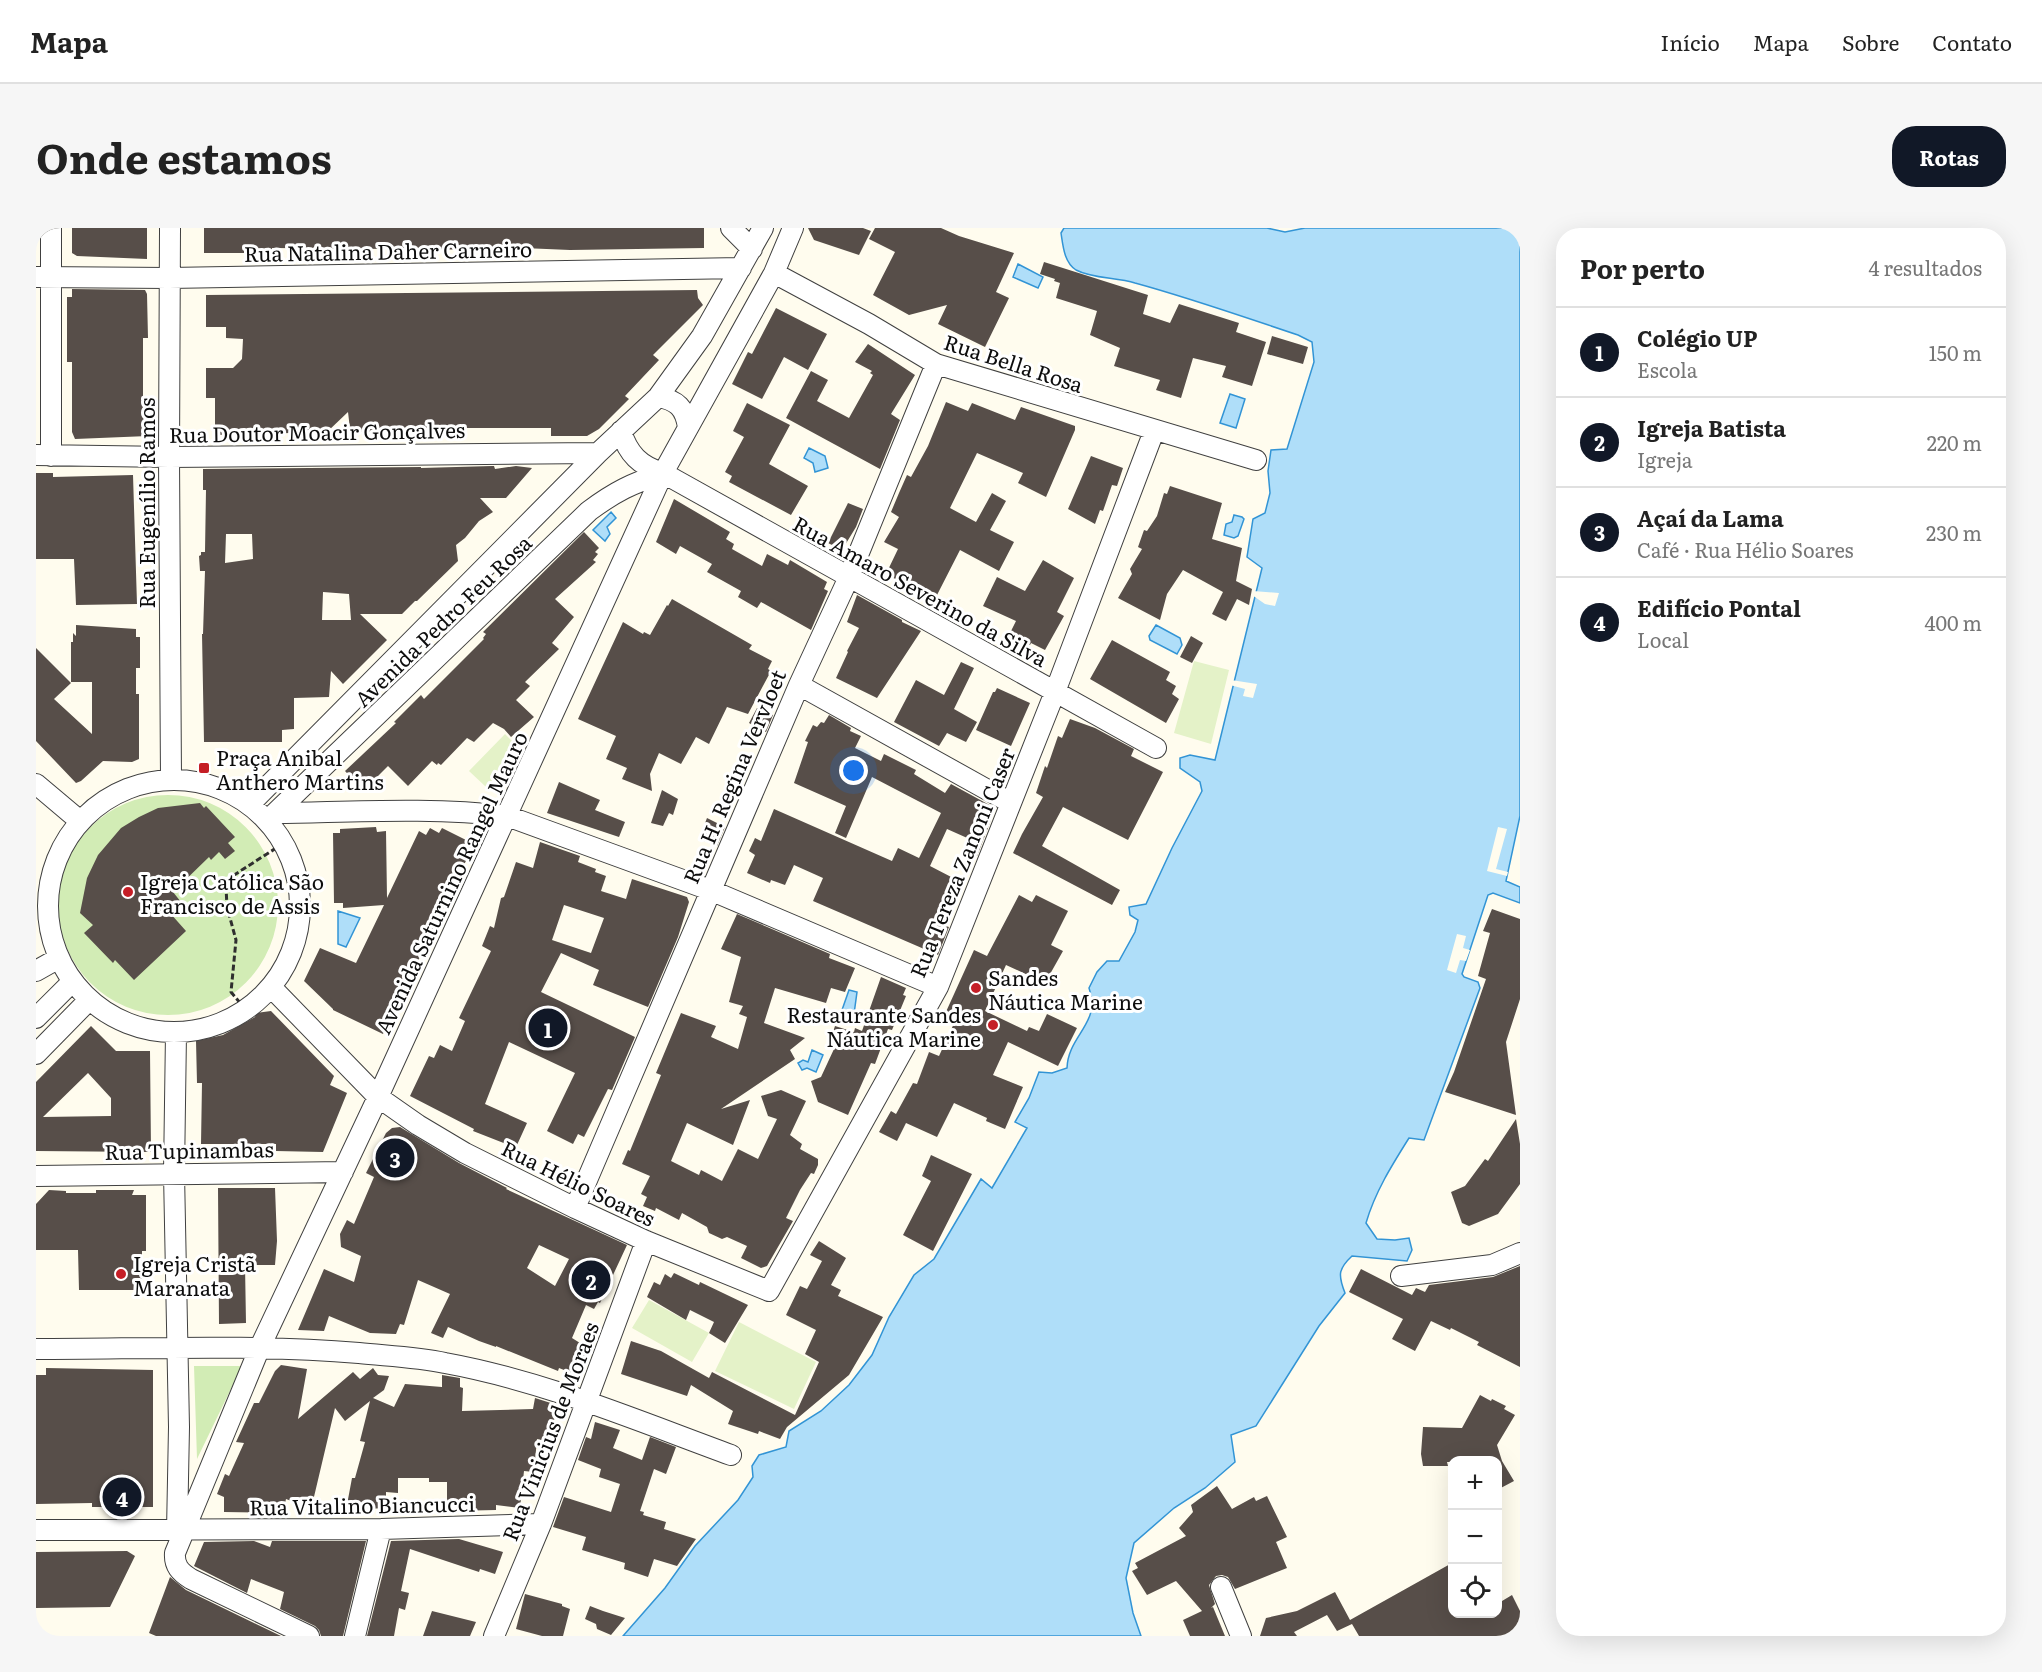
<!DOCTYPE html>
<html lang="pt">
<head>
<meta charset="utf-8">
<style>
	:root { --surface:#fff; --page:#f6f6f6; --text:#222; --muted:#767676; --line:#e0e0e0; --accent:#111827 }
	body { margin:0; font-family:Literata,serif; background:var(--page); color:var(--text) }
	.controls { position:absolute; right:18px; bottom:18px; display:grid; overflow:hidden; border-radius:12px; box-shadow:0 6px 24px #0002 }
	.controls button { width:54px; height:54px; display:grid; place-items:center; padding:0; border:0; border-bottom:2px solid var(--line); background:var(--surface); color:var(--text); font:30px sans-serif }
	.you { position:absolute; left:818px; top:543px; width:21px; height:21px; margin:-15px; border:4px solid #fff; border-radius:50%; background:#1a73e8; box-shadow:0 0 0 9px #1a73e833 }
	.badge { display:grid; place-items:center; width:39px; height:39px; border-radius:50%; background:var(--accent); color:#fff; font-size:20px; font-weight:700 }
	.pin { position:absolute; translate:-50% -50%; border:3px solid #fff; box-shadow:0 2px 6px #0006 }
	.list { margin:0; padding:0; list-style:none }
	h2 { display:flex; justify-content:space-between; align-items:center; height:78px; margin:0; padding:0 24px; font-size:26px }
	h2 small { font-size:20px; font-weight:400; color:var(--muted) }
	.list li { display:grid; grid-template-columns:39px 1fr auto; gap:18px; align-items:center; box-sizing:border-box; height:90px; padding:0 24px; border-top:2px solid var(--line) }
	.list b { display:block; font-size:22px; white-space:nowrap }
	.list p { margin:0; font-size:20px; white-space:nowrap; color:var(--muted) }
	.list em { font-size:20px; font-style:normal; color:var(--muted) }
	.icon { flex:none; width:33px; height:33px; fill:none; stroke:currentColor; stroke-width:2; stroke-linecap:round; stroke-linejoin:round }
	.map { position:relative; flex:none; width:1484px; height:1408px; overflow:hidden; border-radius:24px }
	header { display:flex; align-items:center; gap:36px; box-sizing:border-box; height:84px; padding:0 30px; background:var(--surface); border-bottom:2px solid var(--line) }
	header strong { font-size:28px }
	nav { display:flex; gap:33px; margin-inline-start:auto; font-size:21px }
	.intro { display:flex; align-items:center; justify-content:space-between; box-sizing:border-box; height:144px; padding:0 36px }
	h1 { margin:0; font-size:42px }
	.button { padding:15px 27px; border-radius:24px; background:var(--accent); color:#fff; font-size:21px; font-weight:700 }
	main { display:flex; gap:36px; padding:0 36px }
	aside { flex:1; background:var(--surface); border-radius:24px; box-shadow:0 6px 24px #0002 }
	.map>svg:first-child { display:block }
	.green { fill:#d2ecb5 }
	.pitch { fill:#e4f2c8 }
	.water { fill:#afdef9; stroke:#3294d5; stroke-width:1.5 }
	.pier { fill:#fffcee }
	.building { fill:#574e49; fill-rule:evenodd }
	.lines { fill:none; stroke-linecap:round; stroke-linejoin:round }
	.minor-casing { stroke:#404040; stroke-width:22 }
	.path { stroke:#2f2f2f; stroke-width:3; stroke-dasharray:6 3; stroke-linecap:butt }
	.minor { stroke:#fff; stroke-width:20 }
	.poi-dot { fill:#c51e26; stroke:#fff; stroke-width:2 }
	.labels { text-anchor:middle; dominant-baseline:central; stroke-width:6; stroke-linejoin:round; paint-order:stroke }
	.street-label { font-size:21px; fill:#0d0d0d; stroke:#fff }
	.poi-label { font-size:21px; fill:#0d0d0d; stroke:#fff; text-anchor:start }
</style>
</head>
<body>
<header>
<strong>Mapa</strong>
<nav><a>Início</a><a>Mapa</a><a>Sobre</a><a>Contato</a></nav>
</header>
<div class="intro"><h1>Onde estamos</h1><a class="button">Rotas</a></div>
<main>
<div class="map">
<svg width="1484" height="1408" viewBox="0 0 1484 1408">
	<rect width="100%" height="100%" fill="#fffcee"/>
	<path class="green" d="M22 677a110 110 0 1 1 220 0a110 110 0 1 1-220 0Z
		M158,1138H206L161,1231Z"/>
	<path class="pitch" d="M1158,433L1193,442L1175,516L1138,505Z
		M469,506L485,522L450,559L433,543Z
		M613,1072L673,1105L656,1134L596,1100Z
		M703,1094L780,1134L758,1181L679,1143Z"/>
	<path class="water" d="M1028,0H1231L1249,4L1269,0H1484V588L1470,653L1484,659V675L1457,665L1452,667L1426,746L1428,749L1442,754L1444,760L1388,912L1373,910C1356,937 1339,964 1330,995L1341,1011L1359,1012L1373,1010L1376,1022L1371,1033L1316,1028C1302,1041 1302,1047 1309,1065L1283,1098L1220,1198L1195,1207L1199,1234L1169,1260L1138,1280L1098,1315L1090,1350L1097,1385L1105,1408H587L629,1360L659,1318L702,1272L717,1249L716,1238L723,1227L750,1219L753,1203L785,1183L813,1157L836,1127L853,1089L878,1047L898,1031L945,951L956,960L991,900L979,894L993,870L1003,844L1016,845L1031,840C1032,807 1066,795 1053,760L1061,744L1071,733H1083L1099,704L1102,692L1094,687L1093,679L1110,676L1136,620L1166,563L1164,554L1144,540V530L1154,527L1179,532L1226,340L1211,329L1217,291L1229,285L1234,265L1232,243L1235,222L1251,221L1278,134L1276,114L1262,107C1208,89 1154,70 1099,55C1081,49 1057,51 1040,42C1028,34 1027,18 1025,5Z
		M982,36L1007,49L1002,60L977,49Z
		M1194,166L1209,171L1200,200L1184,195Z
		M773,220L789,228L792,240L779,244L777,235L768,230Z
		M575,284L580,290L571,299L574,306L569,313L557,302Z
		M1198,287L1206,289L1208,291L1202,308L1198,310L1188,307L1190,296L1196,294Z
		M1120,397L1144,410L1146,417L1141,426L1114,412L1113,408Z
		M302,683L324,690L310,719L302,716Z
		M813,762L821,764L818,786L806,782Z
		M776,822L787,827L780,844L771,840L766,842L762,835L767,832L772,834Z"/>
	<path class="pier" d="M1217,363L1243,365L1239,378L1229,376L1216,367Z
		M1195,452L1221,456L1217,470L1207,468L1209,461L1194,457Z
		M1462,599L1471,601L1460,641L1472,644L1471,648L1451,643Z
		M1421,706L1430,708L1427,720L1434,722L1430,733L1424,732L1420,745L1411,742Z"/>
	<path class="building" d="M36,0H111V31L41,28L36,25Z
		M168,0H668V20L534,22L487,20V22L236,20V25H168Z
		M772,0H827L835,3L823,27L778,12Z
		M839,0H905L923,8L978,25L960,64L973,70L949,119L902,96L911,77L873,87L837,67L859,24L833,11Z
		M1008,34L1112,67L1107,86L1134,95L1143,76L1203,95L1200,104L1230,114L1216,158L1186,149L1190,138L1157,130L1145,170L1120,162L1124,152L1078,138L1084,120L1054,107L1061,83L1020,70L1024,55L1018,53L1019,51L1004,46Z
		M36,61L109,62L111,66L112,110H107V181H112V208L39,211L36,204V134H31V69H36Z
		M661,62L662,70L667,77L617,127L623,132L589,168L593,171L563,201L551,208H515V200H389L388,203L321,204V201H314L312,184L291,204L179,207V170H170V140H197L206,131L207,111L190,110V99H170V67Z
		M740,80L791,106L772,142L748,129L726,171L696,156L712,124L716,126Z
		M1236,108L1272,119L1267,136L1231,126Z
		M832,116L879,147L855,186L864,192L844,241L750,190L775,143L792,152L781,173L813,190L837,147L834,145L836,143L819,134Z
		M910,174L932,183L936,175L979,192L985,179L1039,198V202L1010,269L982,255L987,245L941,225L914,280L940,294L956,265L970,273L954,302L978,314L963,343L924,322L901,367L872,352L870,357L850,346L862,321L848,314L863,289L855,284L863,265L871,247L875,249L892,218Z
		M711,175L754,197L733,236L772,258L755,287L693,254L696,248L689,244L708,209L697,203Z
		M1055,228L1087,240L1081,258L1076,257L1067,283L1064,282L1059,296L1032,281Z
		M456,238H458L459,241L480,238L496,240L470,270H444L457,284L443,293L429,310L420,317L422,333L381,373H379L366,386H324L351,412L307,456L295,443L293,469L258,470V501L246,502V514H168L166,406H167L169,343H164L163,328L165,327V324H169L170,262H167V241L385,239V240ZM190,306H216L217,331L189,335ZM287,364L313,366L315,392H286Z
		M0,245H17V249L97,247L101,376L40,377L38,331H0Z
		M1134,258L1186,275L1176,311L1206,320L1200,353L1216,361L1213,377L1201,371L1190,393L1176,386L1187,364L1147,342L1131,366L1124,392L1082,370L1096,346L1094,341L1106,321L1102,319L1108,302L1111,303L1121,288L1128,265L1131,266Z
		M638,271L694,304L690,311L698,316L696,321L726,338L731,326L752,337L754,332L791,354L788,361L792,363L775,402L725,374L721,380L702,369L705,363L671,344L676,336L644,318L640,326L620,314Z
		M812,275L827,281L820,299L806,322L792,315Z
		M548,304L563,320L559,324L562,326L557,332L560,334L519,371L538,389L516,415L523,421L489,454L494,458L480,472L498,489L475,509L468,501L457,495L438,514L431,510L405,537L402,535L401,537L396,533L372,558L352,538L332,558L330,555L325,560L309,543L360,495L358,494L385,467L388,471L448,411L447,410L450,406L447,404Z
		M1007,332L1038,350L1021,384L1028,388L1009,422L995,415L994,417L973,407L980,393L947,378L961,349L989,363Z
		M821,367L866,392V394L885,403L841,470L800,450L812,424L811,423L823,400L811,394Z
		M636,371L716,417L713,421L736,433L732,441L735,443L712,486L691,479L673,516L660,509L645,536L623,525L614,546L616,563L586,551L591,540L570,531L580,508L542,491L587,394L607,406L608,404L614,407L631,377L632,378Z
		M40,397L100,401V409H104V440H100V466H103V531L96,534L67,533L45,553L40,555L0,513V420L35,455L18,471L56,506V454H35V414H37V405L40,408Z
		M1155,408L1167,415L1156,435L1144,429Z
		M1076,412L1134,444L1130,452L1140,458L1136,466L1143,471L1130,495L1054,451Z
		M925,434L938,440L918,481L941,494L930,514L911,505L903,518L858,494L880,452L908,467Z
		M961,460L994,475L975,518L940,502L957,464H959Z
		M721,480L737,487L730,504L713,495Z
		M793,487L815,500L814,503L825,508L819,520L845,533L848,526L880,542L878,546L909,565L915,556L959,580L953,591L955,592L941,628L933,624L938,613L911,601L894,638L921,652L916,663L919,665L904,696L913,699L902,727L777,673L787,650L758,637L749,657L735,652L734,655L711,645L719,627L713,623L719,610L725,613L738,581L856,633L862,620L883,630L905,585L836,549L810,610L799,605L810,578L758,555L772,514L769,513L777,497L781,499L785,494L788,495Z
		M1034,491L1059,500L1098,521L1095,528L1127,544L1092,612L1027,579L1006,618L1084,662L1076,677L977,625L986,606L1007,569L1000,565L1009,538L1011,540L1022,508L1026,510Z
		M523,554L564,572L559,582L589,594L583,609L511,585Z
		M626,562L642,571L637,587L633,585L627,598L615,595Z
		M164,575L168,580L170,578L199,609L192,615L199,623L189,631L183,624L175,632L173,629L137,664L145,674L134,685L150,703L98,752L79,732L77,735L48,705L57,697L44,685L51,650L62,627L85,600L103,589L122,580Z
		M671,590L689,599L681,618L663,611Z
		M340,599L341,604L350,603L351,670L383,603L390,607L394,600L403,605L406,600L438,616L347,806L297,782V781L268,753L284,720L320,735L348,677L307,680V675H298L297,605H304V601Z
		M504,614L544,628L542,634L560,641L559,644L570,648L565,663L590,671L596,651L651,669L653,674L642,709L612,779L557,757L563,742L525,725L505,764L599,809L576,862L572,861L548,909L542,906L537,916L511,903L539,845L473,814L449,876L491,895L481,917L475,918L437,903L438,901L374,868L393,828L398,830L404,817L416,823L429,793L423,790L455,723L446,718L454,698L458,700L465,670L468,669L480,634L497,640ZM528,677L568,690L555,725L516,712Z
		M983,667L996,674L1000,667L1032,683L1015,717L1027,723L1009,755L970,737L949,783L991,803L993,799L1003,803L1011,786L1041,800L1022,838L972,814L957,847L987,859L969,901L950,893L951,890L918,875L901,909L870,895L861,913L843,904L855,883L860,886L877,855L881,856L893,824L903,828L920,791L909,786L938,722L951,728Z
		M1456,681L1484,691V771L1470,814L1480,887L1409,864L1418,844L1450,751L1442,748L1454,705L1447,703Z
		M701,686L794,726L793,730L819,740L809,764L795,760L790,775L739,760L728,795L769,810L754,822L759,831L685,881L714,872L697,917L651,895L635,933L663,947L665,942L686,953L702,921L722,931L741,891L732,888L725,868L745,862L770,873L754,907L766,916L764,921L782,931V937L778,946L775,945L764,962L750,990L757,993L731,1038L725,1040L705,1030L711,1018L691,1009L686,1011L673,1005L671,999L646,985L643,992L620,980L619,983L607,978L611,969L605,966L614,948L586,936L592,922L594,923L625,847L620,845L645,785L680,798L675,809L702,821L711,789L703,786L707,778L693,774L705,729L685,721Z
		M845,749L870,760L867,767L870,768L856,802L852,801L839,836L835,835L812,887L782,874L775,853L785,849L798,821L792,819L799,798L818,804L819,800L826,803Z
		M235,783L298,848L294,857L311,865L287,924L240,923V916H165L166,855H161L160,813L187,807L219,789L220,785Z
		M55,798L80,823H114L115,924L0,923V854ZM52,845L75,870V888L7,889Z
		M1480,891L1484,916V956L1462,986L1433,998L1426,995L1415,964L1429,958L1449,931L1452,933Z
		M364,899L423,935L471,960L470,961L591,1017L564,1075L562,1074L558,1081L550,1077L536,1110L552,1120L549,1128L551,1129L543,1148L523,1140L522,1143L460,1118V1119L443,1113L412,1099L407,1110L395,1105L414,1066L382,1052L368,1097L364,1096L360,1106L334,1105L293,1088L288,1103L262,1102L288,1041L318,1054L325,1028L305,1019L304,1006L311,992L318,996L338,949L330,945L350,905L356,900ZM503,1017L533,1031L519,1058L491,1040Z
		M895,927L936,946L897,1023L867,1007L895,953L886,948Z
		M182,960H239L241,1013L239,1037H209L210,1095L183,1096Z
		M13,962L30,963V965H60V962H98L96,967H110V1023H106V1062H43L42,1022H0V976Z
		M783,1013L810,1030L795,1057L805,1062L802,1068L847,1089L813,1147L751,1199L744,1211L723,1203L722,1206L692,1196L697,1183L655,1157L651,1168L585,1146L595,1113L625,1123L673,1150L676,1144L759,1187L783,1134L769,1126L780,1102L750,1087L764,1058L771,1061L786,1033L774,1027Z
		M1484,1038V1139L1441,1117L1443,1114L1415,1100L1414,1102L1395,1093L1379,1123L1356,1111L1367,1091L1313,1064L1325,1041L1376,1067L1380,1060L1389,1064L1393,1057L1457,1049Z
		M638,1045L663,1057L664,1054L712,1077L689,1115L673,1105L678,1094L654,1082L650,1092L611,1069L618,1054L624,1057L629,1046L635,1050Z
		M245,1137L271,1141L262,1191L317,1144L324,1151L337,1140L342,1147L353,1148L348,1162L337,1170L358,1179L369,1156L406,1159V1147L424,1150V1159L427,1160L426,1183L497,1181L499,1170L521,1177L514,1214L501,1211L498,1244L488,1243L484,1280L460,1277V1282L415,1283V1273H411V1254H393V1250H362V1265L350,1264V1280L310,1282L316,1250H319L329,1214L324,1213L334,1173L309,1193L299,1180L277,1273L267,1270L266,1277L250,1271L247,1285L188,1284V1269L181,1266L189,1246L193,1248L208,1215L200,1214L218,1175H223L239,1143Z
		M10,1140L117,1142V1279H56V1275L0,1276V1147H10Z
		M1444,1167L1455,1173L1456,1171L1470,1178L1468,1181L1479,1187L1461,1217L1466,1233L1478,1253L1461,1262V1233H1416V1234H1411L1412,1238H1387L1385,1226L1387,1199L1426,1200Z
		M559,1194L584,1202L577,1220L606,1232L614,1209L640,1219L630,1246L618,1241L604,1283L608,1284L607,1287L630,1294L628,1301L660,1311L641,1338L618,1331L612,1349L588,1341L589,1335L546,1322L550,1309L517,1299L528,1269L575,1284L584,1256L563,1249L565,1241L542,1232L550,1209L555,1211Z
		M1181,1258L1196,1281L1218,1269L1220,1273L1231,1268L1251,1309L1240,1314L1251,1340L1199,1361L1192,1349L1186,1347L1180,1348L1173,1357L1179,1376L1175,1380L1177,1379L1189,1408H1154L1147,1392L1166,1383L1140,1353L1111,1367L1096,1343L1102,1340L1099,1335L1150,1308L1143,1300L1157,1284L1155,1277Z
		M423,1311L467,1324L459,1346L444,1341L443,1344L374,1321L365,1363L373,1365L369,1382L363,1380L358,1408H331L355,1313Z
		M218,1313L234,1319L236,1313H330L307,1408H285L283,1402L279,1398L244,1381L248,1364L215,1351L211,1365L158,1338L168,1314Z
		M91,1323L99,1328L74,1379L0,1380V1324Z
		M1416,1335V1386H1461V1376L1476,1367L1484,1383V1408H1323L1316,1396L1301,1403L1291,1387L1258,1404L1261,1408H1224L1230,1390L1261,1383L1299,1364L1314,1392Z
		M134,1349L150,1362L245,1408H120L113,1405Z
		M489,1366L526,1376V1378L534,1381L527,1408H506L480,1401Z
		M554,1378L567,1383L589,1390L575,1407L561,1401L560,1396L549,1391Z
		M396,1383L440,1394L434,1408H387Z"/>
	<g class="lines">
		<g class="minor-casing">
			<path id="minor" d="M134,0L133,229L135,551
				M695,0L716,21
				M738,45L833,96L900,136L1220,232
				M0,49L133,50L705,40
				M622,169C641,172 649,180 652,199
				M585,203C592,226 604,238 627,245L1120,520
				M0,227L133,229L562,225
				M15,228V0
				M763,457L975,575
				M12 678a126 126 0 1 1 252 0a126 126 0 1 1-252 0Z
				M0,556L44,593
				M214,576L562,225L622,169L666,108L727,0
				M240,585C317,584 395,579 471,588L674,662L902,759
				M235,589L553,283C580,263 595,256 627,245
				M0,743L23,730
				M235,759L342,869L382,897L429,925L539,980L610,1013L733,1063L902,759L1019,464L1118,203
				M0,790L37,753
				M140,805L138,945L143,1199L141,1303
				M0,826L53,772
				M0,948L307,944
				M539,980L763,457L813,349L900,136
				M1365,1048L1456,1037L1484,1025
				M0,1121C108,1121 216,1116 323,1125C352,1128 381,1129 409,1135C508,1153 602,1193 695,1227
				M0,1302L345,1301L505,1296
				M1185,1359L1205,1408
				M273,1408L155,1351C144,1344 138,1338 139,1325L224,1119L342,869L627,245L738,45L757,0
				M319,1408L345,1301
				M458,1408L505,1296L610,1013"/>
		</g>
		<path class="path" d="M210,782L195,764L200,712L191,679L190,659L195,649L248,615"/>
		<use href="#minor" class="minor"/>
	</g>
	<g class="poi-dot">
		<rect x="162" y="534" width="12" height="12" rx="3"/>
		<circle cx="92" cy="664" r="6"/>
		<circle cx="940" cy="760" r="6"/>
		<circle cx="957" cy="797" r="6"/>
		<circle cx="85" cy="1046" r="6"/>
	</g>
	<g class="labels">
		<g class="street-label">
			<text transform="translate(352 22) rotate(-1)">Rua Natalina Daher Carneiro</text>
			<text transform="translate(978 134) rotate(18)">Rua Bella Rosa</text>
			<text transform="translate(281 203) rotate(-1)">Rua Doutor Moacir Gonçalves</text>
			<text transform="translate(109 275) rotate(-90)">Rua Eugenílio Ramos</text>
			<text transform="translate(885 362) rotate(29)">Rua Amaro Severino da Silva</text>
			<text transform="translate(406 392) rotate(-44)">Avenida Pedro Feu Rosa</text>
			<text transform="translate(697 548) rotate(-67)">Rua H. Regina Vervloet</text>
			<text transform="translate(925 634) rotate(-68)">Rua Tereza Zanoni Caser</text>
			<text transform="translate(414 654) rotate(-65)">Avenida Saturnino Rangel Mauro</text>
			<text transform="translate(153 921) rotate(-1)">Rua Tupinambas</text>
			<text transform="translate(543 954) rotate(26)">Rua Hélio Soares</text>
			<text transform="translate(513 1203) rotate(-69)">Rua Vinicius de Moraes</text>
			<text transform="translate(326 1276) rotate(-1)">Rua Vitalino Biancucci</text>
		</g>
		<g class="poi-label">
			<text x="180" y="528">Praça Anibal<tspan x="180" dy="24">Anthero Martins</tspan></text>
			<text x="104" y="652">Igreja Católica São<tspan x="104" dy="24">Francisco de Assis</tspan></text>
			<text x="952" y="748">Sandes<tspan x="952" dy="24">Náutica Marine</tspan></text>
			<text x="945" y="785" text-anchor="end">Restaurante Sandes<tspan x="945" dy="24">Náutica Marine</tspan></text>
			<text x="97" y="1034">Igreja Cristã<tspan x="97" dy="24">Maranata</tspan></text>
		</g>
	</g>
</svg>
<div class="controls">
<button>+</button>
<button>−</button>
<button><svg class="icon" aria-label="locate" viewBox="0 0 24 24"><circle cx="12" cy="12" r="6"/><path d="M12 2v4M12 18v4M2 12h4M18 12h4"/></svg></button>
</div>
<div class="you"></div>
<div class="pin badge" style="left:512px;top:800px">1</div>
<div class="pin badge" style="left:555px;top:1052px">2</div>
<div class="pin badge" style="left:359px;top:930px">3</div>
<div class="pin badge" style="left:86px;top:1269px">4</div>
</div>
<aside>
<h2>Por perto<small>4 resultados</small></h2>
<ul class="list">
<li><span class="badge">1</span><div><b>Colégio UP</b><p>Escola</p></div><em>150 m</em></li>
<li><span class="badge">2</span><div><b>Igreja Batista</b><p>Igreja</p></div><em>220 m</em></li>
<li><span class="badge">3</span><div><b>Açaí da Lama</b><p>Café · Rua Hélio Soares</p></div><em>230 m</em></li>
<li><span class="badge">4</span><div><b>Edifício Pontal</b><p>Local</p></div><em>400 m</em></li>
</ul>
</aside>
</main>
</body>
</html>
